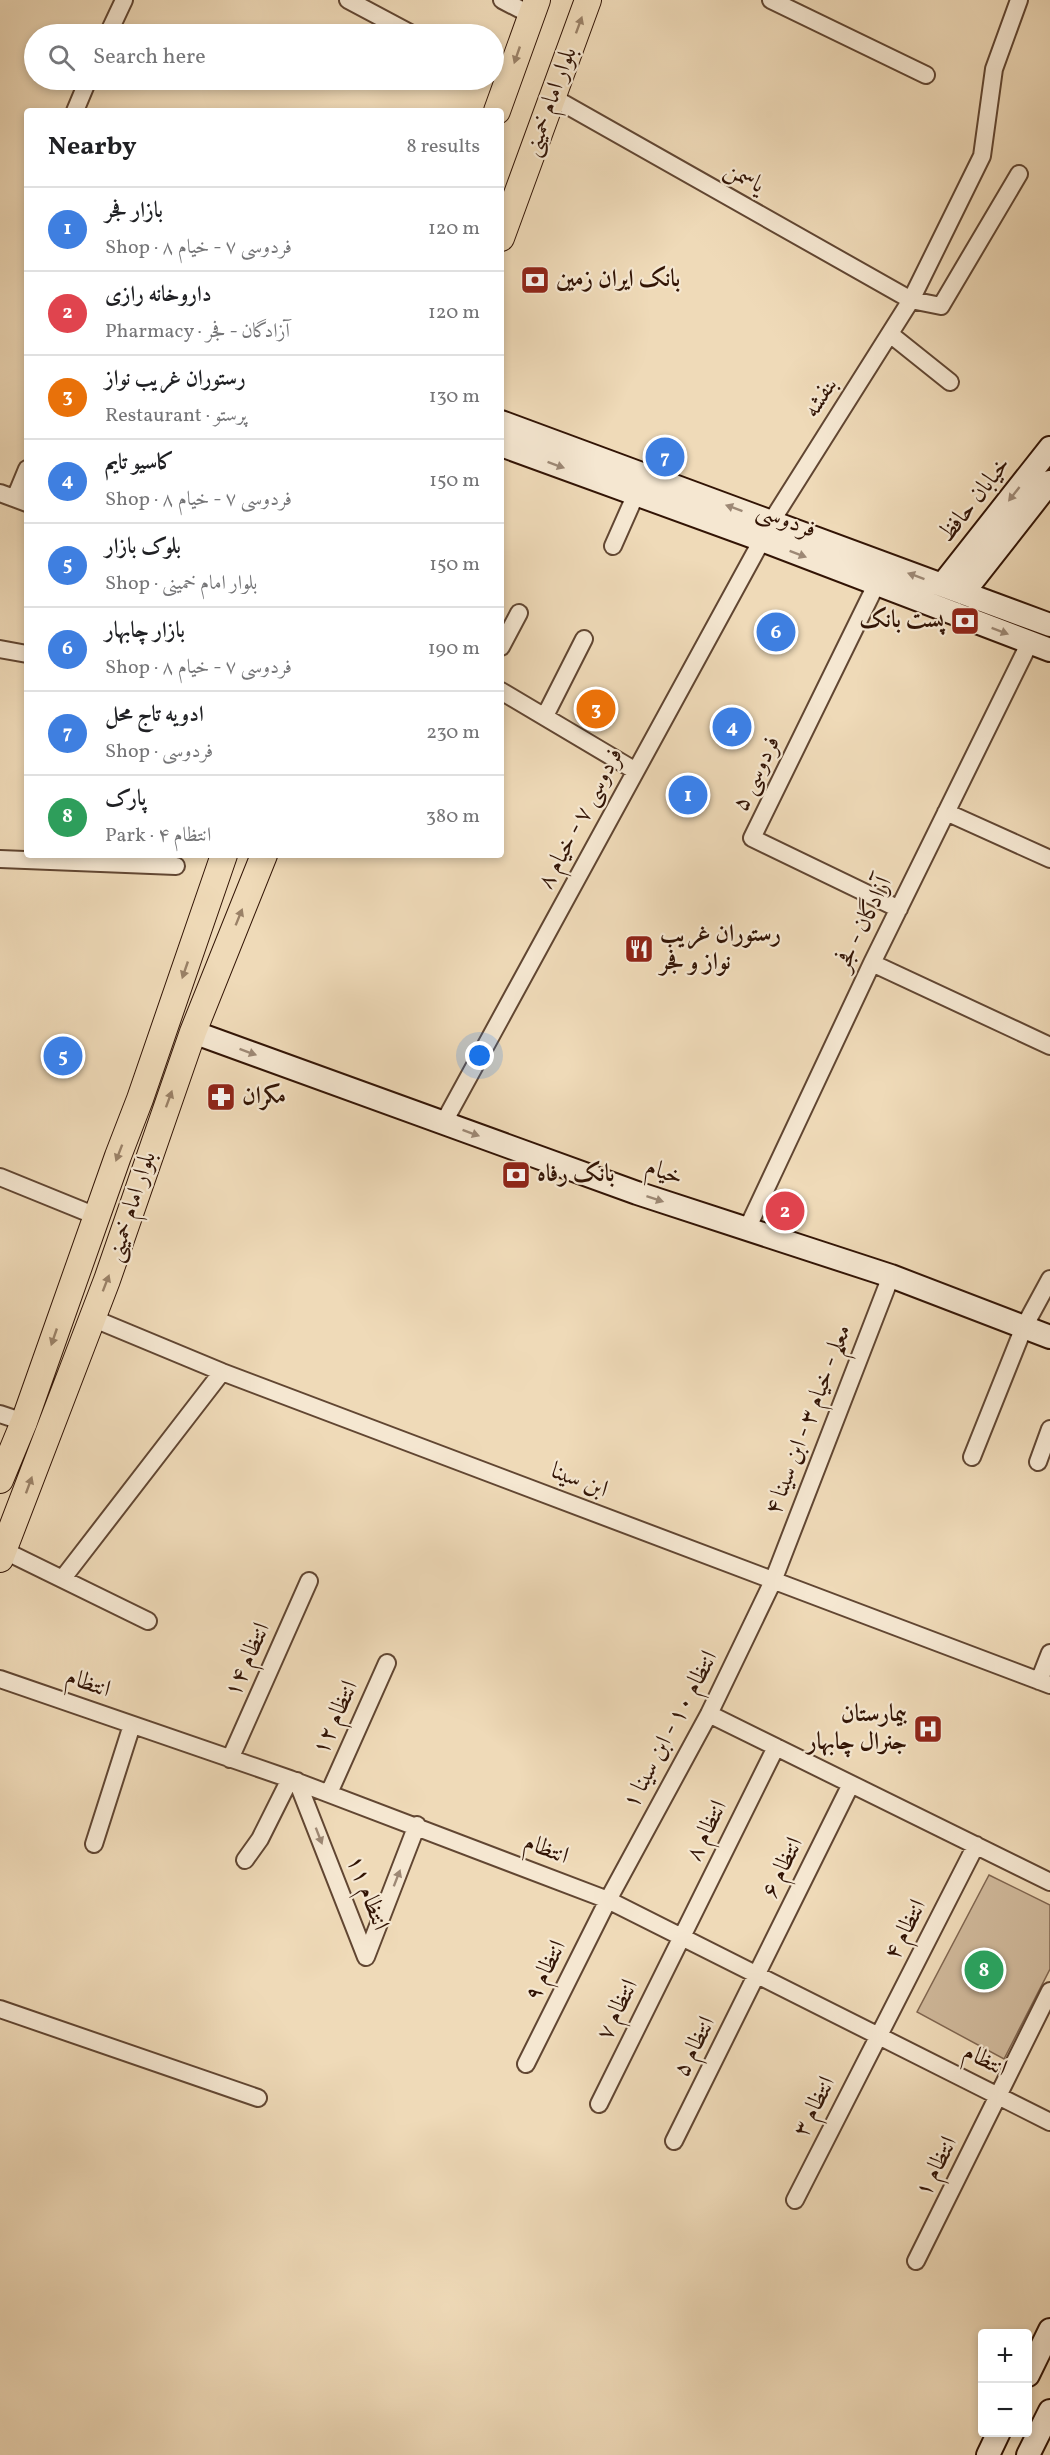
<!DOCTYPE html>
<html lang="en">
<head>
<meta charset="utf-8">
<style>
	:root { --surface:#fff; --page:#f6f6f6; --text:#202124; --muted:#757577; --line:#e0e0e0; --accent:#0f766e }
	body { margin:0; font-family:Vollkorn,Amiri,serif; background:var(--page); color:var(--text) }
	.controls { position:absolute; right:18px; bottom:18px; display:grid; overflow:hidden; border-radius:6px; box-shadow:0 3px 9px #0003 }
	.controls button { width:54px; height:54px; display:grid; place-items:center; padding:0; border:0; border-bottom:2px solid var(--line); background:var(--surface); color:var(--text); font:30px sans-serif }
	.you { position:absolute; left:480px; top:1056px; width:21px; height:21px; margin:-15px; border:4px solid #fff; border-radius:50%; background:#1a73e8; box-shadow:0 0 0 9px #1a73e833 }
	.badge { display:grid; place-items:center; width:39px; height:39px; border-radius:50%; background:var(--accent); color:#fff; font-size:20px; font-weight:700 }
	.pin { position:absolute; translate:-50% -50%; border:3px solid #fff; box-shadow:0 2px 6px #0006 }
	.list { margin:0; padding:0; list-style:none }
	h2 { display:flex; justify-content:space-between; align-items:center; height:78px; margin:0; padding:0 24px; font-size:26px }
	h2 small { font-size:20px; font-weight:400; color:var(--muted) }
	.list li { display:grid; grid-template-columns:39px 1fr auto; gap:18px; align-items:center; box-sizing:border-box; height:84px; padding:0 24px; border-top:2px solid var(--line) }
	.list b { display:block; font-size:22px; white-space:nowrap }
	.list p { margin:0; font-size:20px; white-space:nowrap; color:var(--muted) }
	.list em { font-size:20px; font-style:normal; color:var(--muted) }
	.icon { flex:none; width:33px; height:33px; fill:none; stroke:currentColor; stroke-width:2; stroke-linecap:round; stroke-linejoin:round }
	.map { position:relative; flex:none; width:1050px; height:2455px; overflow:hidden }
	.search { position:absolute; background:var(--surface); box-shadow:0 3px 9px #0003; left:24px; top:24px; width:480px; height:66px; display:flex; align-items:center; gap:15px; box-sizing:border-box; padding:0 21px; border-radius:33px; color:var(--muted); font-size:22px }
	.panel { position:absolute; background:var(--surface); box-shadow:0 3px 9px #0003; left:24px; top:108px; width:480px; height:750px; border-radius:6px }
	.map>svg:first-child { display:block }
	.green { fill:#cfb89a; stroke:#806650; stroke-width:1.5 }
	.lines { fill:none; stroke-linecap:round; stroke-linejoin:round }
	.street-casing { stroke:#614632; stroke-width:20 }
	.secondary-casing { stroke:#321405; stroke-width:26 }
	.primary-casing { stroke:#321405; stroke-width:28 }
	.street { stroke:#f5e7d1; stroke-width:16 }
	.secondary { stroke:#f5e7d1; stroke-width:22 }
	.primary { stroke:#efdab8; stroke-width:26 }
	.oneway { fill:#9a8167 }
	.oneway2 { fill:#9d8875 }
	.labels { text-anchor:middle; dominant-baseline:central; stroke-width:4.5; stroke-linejoin:round; paint-order:stroke }
	.street-label { font-size:24px; fill:#321405; stroke:#f5e7d1 }
	.poi-label { font-size:24px; font-weight:bold; fill:#321405; stroke:#f5e7d1; text-anchor:start }
</style>
</head>
<body>
<div class="map">
<svg width="1050" height="2455" viewBox="0 0 1050 2455">
	<rect width="100%" height="100%" fill="#efdab8"/>
	<filter id="stains"><feTurbulence type="fractalNoise" baseFrequency=".00333" numOctaves="4"/><feColorMatrix values="0 0 0 0 .2 0 0 0 0 .09 0 0 0 0 .02 0 0 0 .5 -.17"/></filter>
	<radialGradient id="worn" r=".72"><stop offset=".6" stop-color="#630" stop-opacity="0"/><stop offset="1" stop-color="#630" stop-opacity=".3"/></radialGradient>
	<path class="green" d="M989,1875L1050,1905V1969L1004,2059L917,2012Z"/>
	<g class="lines">
		<g class="street-casing">
			<path id="street" d="M348,0L412,34
				M502,0L531,15
				M771,0L926,75
				M108,34L124,0
				M554,98L911,300L941,306L1019,174
				M75,111L88,80
				M890,334L950,382
				M0,493L27,503
				M15,498L27,469
				M771,522L911,300L982,156L994,69L1019,0
				M613,546L636,494
				M876,585L752,838L899,909
				M501,647L519,613
				M0,649L27,654
				M501,691L634,770
				M545,716L584,639
				M946,812L1050,859
				M0,859L176,866
				M872,963L1050,1046
				M444,1122L762,540
				M0,1177L96,1216
				M747,1229L872,963L1030,642
				M92,1318L222,1372L1050,1685
				M0,1414L24,1422
				M972,1457L1024,1327L1050,1279
				M1038,1462L1050,1429
				M3,1550L148,1621
				M63,1578L222,1372
				M0,1679L290,1779L608,1900L1050,2122
				M1039,1681L1050,1653
				M709,1714L1050,1882
				M230,1759L309,1581
				M297,1781L366,1957L417,1825
				M329,1793L387,1663
				M94,1844L132,1725
				M245,1860L260,1839L290,1779
				M0,2009L258,2098
				M526,2064L608,1900L709,1714L773,1581L891,1276
				M599,2104L776,1747
				M674,2141L851,1784
				M795,2200L976,1845
				M916,2261L1050,1991"/>
		</g>
		<g class="secondary-casing">
			<path id="secondary" d="M501,422L1050,625
				M501,445L762,540L1050,650
				M942,585L1050,448
				M963,593L1050,482
				M193,1032L637,1193L891,1276L1050,1337
				M1028,2375L1050,2330
				M988,2455L999,2432
				M1028,2455L1050,2411"/>
		</g>
		<g class="primary-casing">
			<path id="primary" d="M497,111L537,0
				M501,238L588,0
				M0,1480L24,1422L118,1156L140,1099L224,855
				M0,1559L107,1280L193,1032L264,855"/>
		</g>
		<use href="#street" class="street"/>
		<use href="#secondary" class="secondary"/>
		<use href="#primary" class="primary"/>
	</g>
	<defs><path id="oneway-solid" d="M-6-.8H1V-3.2L6.5 0L1 3.2V.8H-6Z" transform="scale(1.5)"/></defs>
	<g class="oneway">
		<use href="#oneway-solid" transform="translate(579 25) rotate(-70)"/>
		<use href="#oneway-solid" transform="translate(517 55) rotate(109)"/>
		<use href="#oneway-solid" transform="translate(239 917) rotate(-68)"/>
		<use href="#oneway-solid" transform="translate(185 970) rotate(109)"/>
		<use href="#oneway-solid" transform="translate(169 1099) rotate(-70)"/>
		<use href="#oneway-solid" transform="translate(119 1153) rotate(111)"/>
		<use href="#oneway-solid" transform="translate(106 1283) rotate(-69)"/>
		<use href="#oneway-solid" transform="translate(54 1337) rotate(109)"/>
		<use href="#oneway-solid" transform="translate(29 1485) rotate(-70)"/>
	</g>
	<g class="oneway2">
		<use href="#oneway-solid" transform="translate(556 465) rotate(20)"/>
		<use href="#oneway-solid" transform="translate(1014 494) rotate(128)"/>
		<use href="#oneway-solid" transform="translate(734 508) rotate(-160)"/>
		<use href="#oneway-solid" transform="translate(798 554) rotate(21)"/>
		<use href="#oneway-solid" transform="translate(916 576) rotate(-160)"/>
		<use href="#oneway-solid" transform="translate(1000 631) rotate(21)"/>
		<use href="#oneway-solid" transform="translate(248 1052) rotate(20)"/>
		<use href="#oneway-solid" transform="translate(471 1133) rotate(20)"/>
		<use href="#oneway-solid" transform="translate(655 1199) rotate(18)"/>
		<use href="#oneway-solid" transform="translate(319 1836) rotate(69)"/>
		<use href="#oneway-solid" transform="translate(397 1878) rotate(-69)"/>
	</g>
	<defs>
		<g id="bank-square" transform="scale(1.5)"><rect x="-9" y="-9" width="18" height="18" rx="4" fill="#8f2418" stroke="#f5e7d1"/><path d="M-6-4H6V4H-6ZM0-2.3a2.3 2.3 0 1 0 0 4.6a2.3 2.3 0 1 0 0-4.6Z" fill="#fff"/></g>
		<g id="restaurant-square" transform="scale(1.5)"><rect x="-9" y="-9" width="18" height="18" rx="4" fill="#8f2418" stroke="#f5e7d1"/><path d="M-5-6h1v4h1v-4h1v4h1v-4h1v5L-1.5 .5V6h-2V.5L-5-1ZM5-6V6H3V1.5H1.5Q1.5-4 5-6Z" fill="#fff"/></g>
		<g id="pharmacy-square" transform="scale(1.5)"><rect x="-9" y="-9" width="18" height="18" rx="4" fill="#8f2418" stroke="#f5e7d1"/><path d="M-2-6h4v4h4v4h-4v4h-4v-4h-4v-4h4Z" fill="#fff"/></g>
		<g id="hospital-square" transform="scale(1.5)"><rect x="-9" y="-9" width="18" height="18" rx="4" fill="#8f2418" stroke="#f5e7d1"/><path d="M-5-5h3v3.5h4V-5h3V5h-3V1.5h-4V5h-3Z" fill="#fff"/></g>
	</defs>
	<g fill-rule="evenodd">
		<use href="#bank-square" x="535" y="280"/>
		<use href="#bank-square" x="965" y="621"/>
		<use href="#restaurant-square" x="639" y="949"/>
		<use href="#pharmacy-square" x="221" y="1097"/>
		<use href="#bank-square" x="516" y="1175"/>
		<use href="#hospital-square" x="928" y="1729"/>
	</g>
	<g class="labels">
		<g class="street-label">
			<text transform="translate(551 102) rotate(-70)">بلوار امام خمینی</text>
			<text transform="translate(744 178) rotate(29)">یاسمن</text>
			<text transform="translate(821 398) rotate(-58)">بنفشه</text>
			<text transform="translate(975 500) rotate(-52)">خیابان حافظ</text>
			<text transform="translate(786 521) rotate(21)">فردوسی</text>
			<text transform="translate(757 774) rotate(-64)">فردوسی ۵</text>
			<text transform="translate(581 819) rotate(-62)">فردوسی ۷ - خیام ۸</text>
			<text transform="translate(864 924) rotate(-64)">آزادگان - فجر</text>
			<text transform="translate(664 1173) rotate(19)">خیام</text>
			<text transform="translate(132 1207) rotate(-72)">بلوار امام خمینی</text>
			<text transform="translate(809 1420) rotate(-69)">معلم - خیام ۳ - ابن سینا ۴</text>
			<text transform="translate(579 1481) rotate(21)">ابن سینا</text>
			<text transform="translate(248 1660) rotate(-66)">انتظام ۱۴</text>
			<text transform="translate(88 1684) rotate(19)">انتظام</text>
			<text transform="translate(336 1718) rotate(-66)">انتظام ۱۲</text>
			<text transform="translate(671 1730) rotate(-62)">انتظام ۱۰ - ابن سینا ۱</text>
			<text transform="translate(707 1831) rotate(-64)">انتظام ۸</text>
			<text transform="translate(546 1850) rotate(21)">انتظام</text>
			<text transform="translate(783 1868) rotate(-64)">انتظام ۶</text>
			<text transform="translate(367 1893) rotate(69)">انتظام ۱۱</text>
			<text transform="translate(906 1930) rotate(-63)">انتظام ۴</text>
			<text transform="translate(546 1971) rotate(-64)">انتظام ۹</text>
			<text transform="translate(618 2010) rotate(-64)">انتظام ۷</text>
			<text transform="translate(695 2047) rotate(-63)">انتظام ۵</text>
			<text transform="translate(985 2061) rotate(26)">انتظام</text>
			<text transform="translate(815 2107) rotate(-63)">انتظام ۳</text>
			<text transform="translate(937 2167) rotate(-63)">انتظام ۱</text>
		</g>
		<g class="poi-label">
			<text x="556" y="280">بانک ایران زمین</text>
			<text x="944" y="621" text-anchor="end">پست بانک</text>
			<text x="660" y="935">رستوران غریب<tspan x="660" dy="28">نواز و فجر</tspan></text>
			<text x="242" y="1097">مکران</text>
			<text x="537" y="1175">بانک رفاه</text>
			<text x="907" y="1715" text-anchor="end">بیمارستان<tspan x="907" dy="28">جنرال چابهار</tspan></text>
		</g>
	</g>
	<rect width="100%" height="100%" filter="url(#stains)"/>
	<rect width="100%" height="100%" fill="url(#worn)"/>
</svg>
<div class="controls">
<button>+</button>
<button>−</button>
</div>
<div class="you"></div>
<div class="pin badge" style="left:688px;top:795px;background:#3f7fe0">1</div>
<div class="pin badge" style="left:785px;top:1211px;background:#e0444e">2</div>
<div class="pin badge" style="left:596px;top:709px;background:#e8710a">3</div>
<div class="pin badge" style="left:732px;top:727px;background:#3f7fe0">4</div>
<div class="pin badge" style="left:63px;top:1056px;background:#3f7fe0">5</div>
<div class="pin badge" style="left:776px;top:632px;background:#3f7fe0">6</div>
<div class="pin badge" style="left:665px;top:457px;background:#3f7fe0">7</div>
<div class="pin badge" style="left:984px;top:1970px;background:#2e9e5b">8</div>
<div class="search"><svg class="icon" aria-label="search" viewBox="0 0 24 24"><circle cx="10" cy="10" r="6"/><path d="M15 15l6 6"/></svg>Search here</div>
<section class="panel">
<h2>Nearby<small>8 results</small></h2>
<ul class="list">
<li><span class="badge" style="background:#3f7fe0">1</span><div><b>بازار فجر</b><p>Shop · فردوسی ۷ - خیام ۸</p></div><em>120 m</em></li>
<li><span class="badge" style="background:#e0444e">2</span><div><b>داروخانه رازی</b><p>Pharmacy · آزادگان - فجر</p></div><em>120 m</em></li>
<li><span class="badge" style="background:#e8710a">3</span><div><b>رستوران غریب نواز</b><p>Restaurant · پرستو</p></div><em>130 m</em></li>
<li><span class="badge" style="background:#3f7fe0">4</span><div><b>کاسیو تایم</b><p>Shop · فردوسی ۷ - خیام ۸</p></div><em>150 m</em></li>
<li><span class="badge" style="background:#3f7fe0">5</span><div><b>بلوک بازار</b><p>Shop · بلوار امام خمینی</p></div><em>150 m</em></li>
<li><span class="badge" style="background:#3f7fe0">6</span><div><b>بازار چابهار</b><p>Shop · فردوسی ۷ - خیام ۸</p></div><em>190 m</em></li>
<li><span class="badge" style="background:#3f7fe0">7</span><div><b>ادویه تاج محل</b><p>Shop · فردوسی</p></div><em>230 m</em></li>
<li><span class="badge" style="background:#2e9e5b">8</span><div><b>پارک</b><p>Park · انتظام ۴</p></div><em>380 m</em></li>
</ul>
</section>
</div>
</body>
</html>
